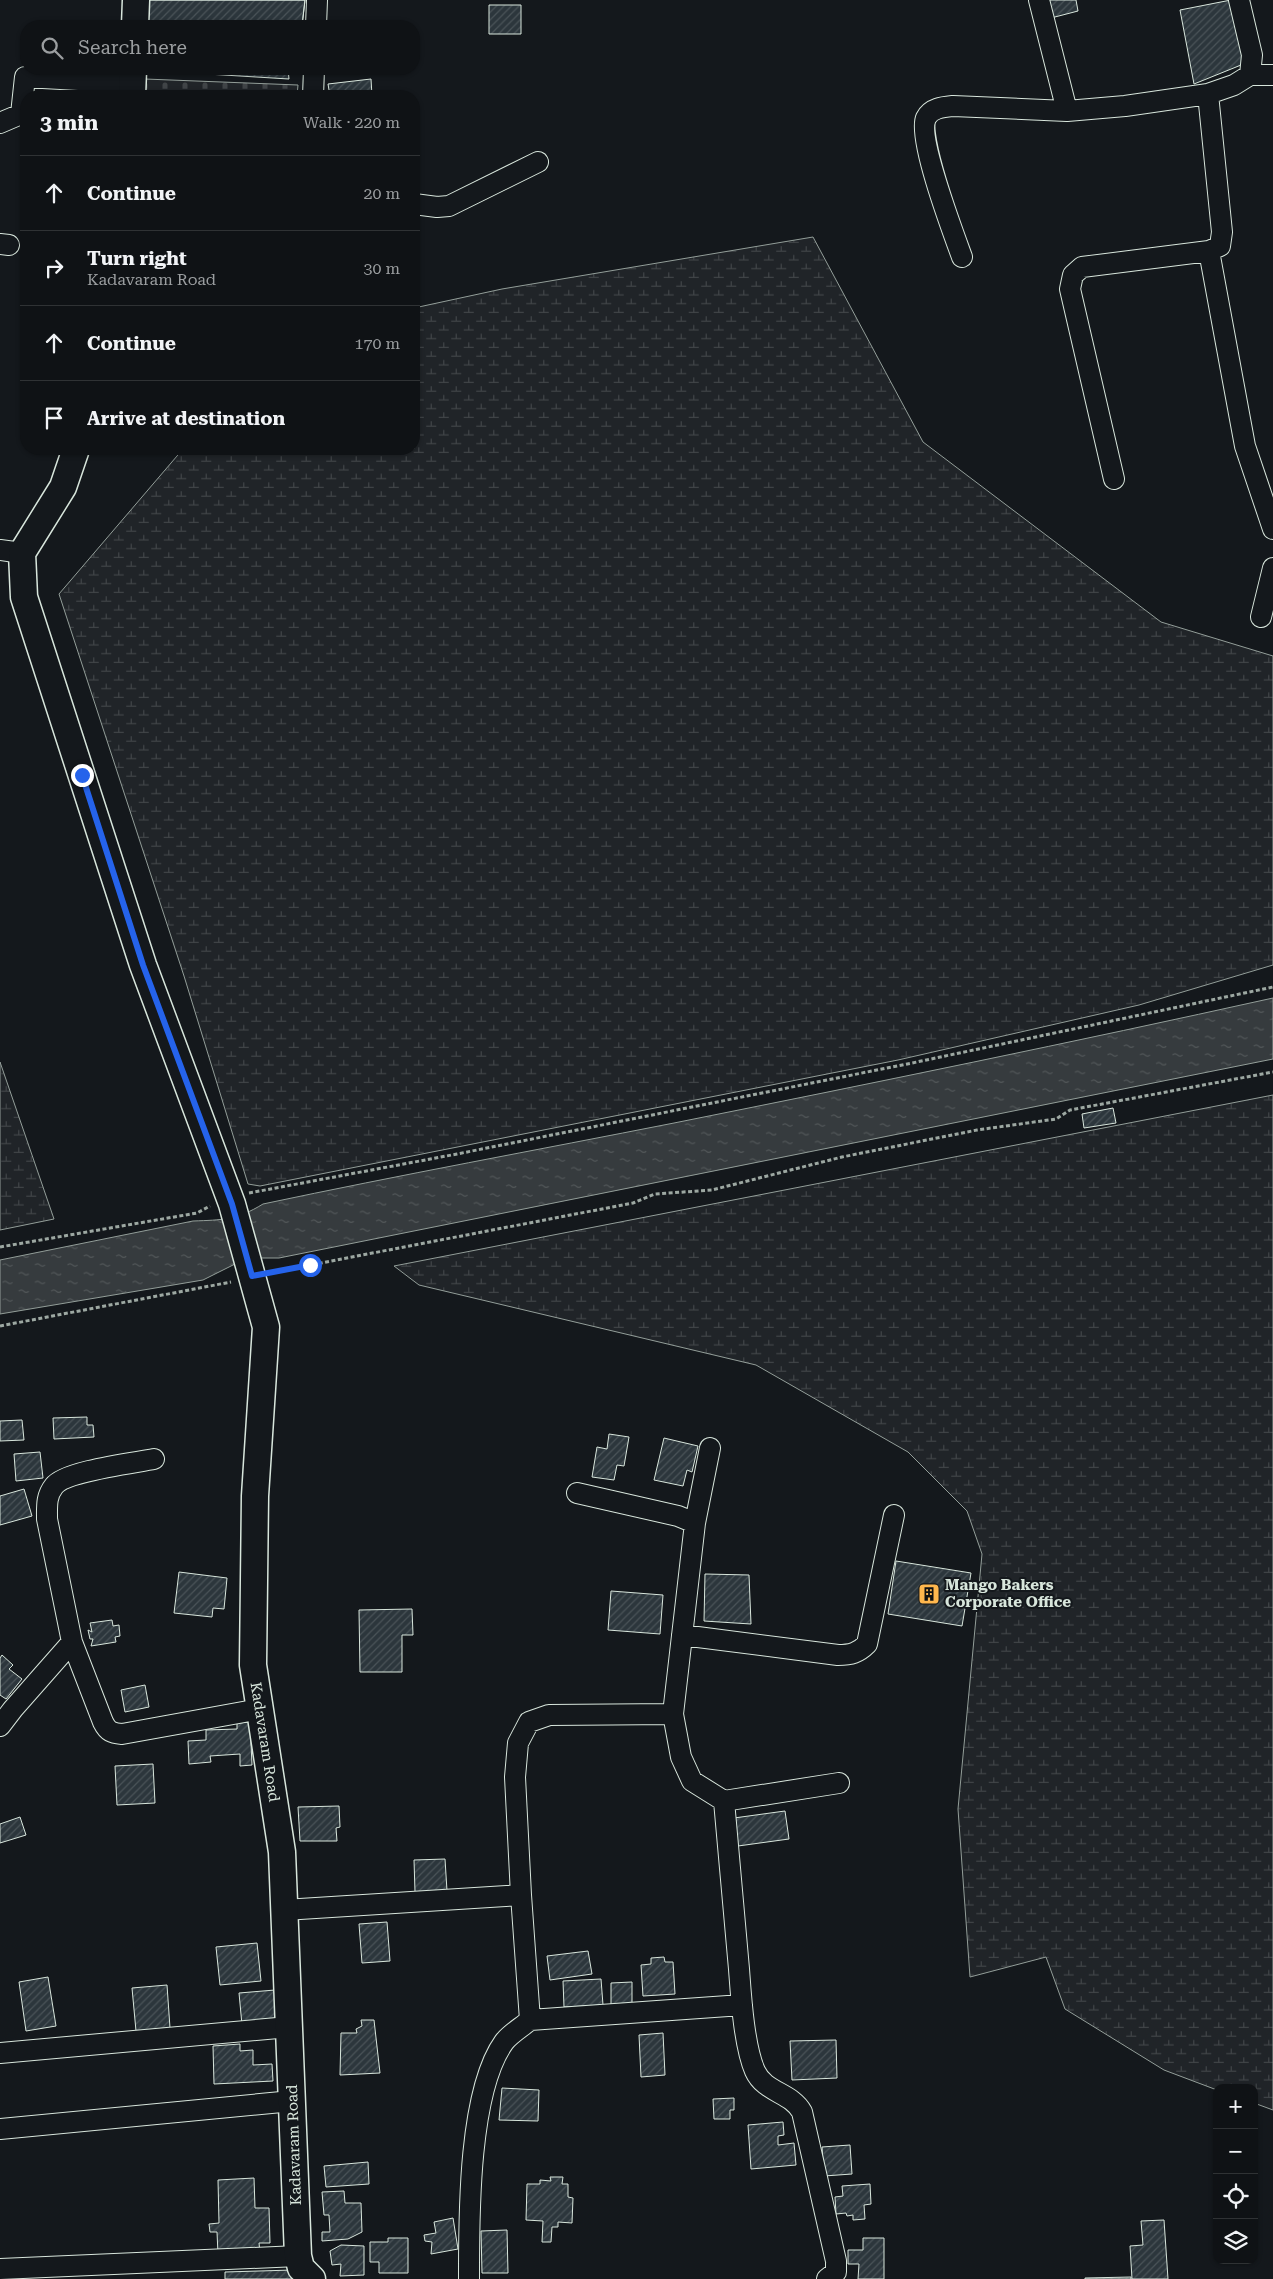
<!DOCTYPE html>
<html lang="en">
<head>
<meta charset="utf-8">
<style>
	:root { --surface:#0f1215; --page:#181b1e; --text:#f1f3f6; --muted:#9b9ea0; --line:#2f3234 }
	body { margin:0; font-family:"Roboto Serif",serif; background:var(--page); color:var(--text) }
	.controls { position:absolute; right:15px; bottom:15px; display:grid; overflow:hidden; border-radius:10px; box-shadow:0 1px 4px #0004 }
	.controls button { width:45px; height:45px; display:grid; place-items:center; padding:0; border:0; border-bottom:1px solid var(--line); background:var(--surface); color:var(--text); font:25px sans-serif }
	.stop { position:absolute; width:15px; height:15px; margin:-11px; border:4px solid #2563eb; border-radius:50%; background:#fff }
	.stop.end { background:#2563eb; border-color:#fff; box-shadow:0 1px 5px #0008 }
	.list { margin:0; padding:0; list-style:none }
	h2 { display:flex; justify-content:space-between; align-items:center; height:65px; margin:0; padding:0 20px; font-size:21px }
	h2 small { font-size:16px; font-weight:400; color:var(--muted) }
	.list li { display:grid; grid-template-columns:32px 1fr auto; gap:15px; align-items:center; box-sizing:border-box; height:75px; padding:0 20px; border-top:1px solid var(--line) }
	.list b { display:block; font-size:19px; white-space:nowrap }
	.list p { margin:0; font-size:16px; white-space:nowrap; color:var(--muted) }
	.list em { font-size:16px; font-style:normal; color:var(--muted) }
	.icon { flex:none; width:28px; height:28px; fill:none; stroke:currentColor; stroke-width:2; stroke-linecap:round; stroke-linejoin:round }
	.map { position:relative; flex:none; width:1273px; height:2279px; overflow:hidden }
	.search { position:absolute; background:var(--surface); box-shadow:0 1px 4px #0004; left:20px; top:20px; width:400px; height:55px; display:flex; align-items:center; gap:12px; box-sizing:border-box; padding:0 18px; border-radius:20px; color:var(--muted); font-size:19px }
	.panel { position:absolute; background:var(--surface); box-shadow:0 1px 4px #0004; left:20px; top:90px; width:400px; height:365px; border-radius:20px }
	.map>svg:first-child { display:block }
	.wetland { fill:url(#wetland-marsh); stroke:#939e99 }
	.cemetery { fill:url(#cemetery-stones); stroke:#939e99 }
	.water { fill:url(#water-ripples); stroke:#939e99 }
	.building { fill:url(#building-hatch); stroke:#d8e6dc }
	.lines { fill:none; stroke-linecap:round; stroke-linejoin:round }
	.minor-casing { stroke:#d8e6dc; stroke-width:22 }
	.major-casing { stroke:#d8e6dc; stroke-width:29 }
	.path { stroke:#9da8a2; stroke-width:3; stroke-dasharray:4 2.5; stroke-linecap:butt }
	.minor { stroke:#14181c; stroke-width:20 }
	.major { stroke:#14181c; stroke-width:26 }
	.route { stroke:#2563eb; stroke-width:6 }
	.labels { text-anchor:middle; dominant-baseline:central; stroke-width:4; stroke-linejoin:round; paint-order:stroke }
	.poi-label { font-size:15px; font-weight:bold; fill:#d8e6dc; stroke:#14181c; text-anchor:start }
	.street-label { font-size:15px; fill:#d8e6dc; stroke:#14181c }
</style>
</head>
<body>
<div class="map">
<svg width="1273" height="2279" viewBox="0 0 1273 2279">
	<defs>
		<pattern id="wetland-marsh" width="20" height="14" patternUnits="userSpaceOnUse" patternTransform="scale(1.25)"><rect width="20" height="14" fill="#202428"/><path d="M1 5h8M5 5V1M11 12h8M15 12V8" fill="none" stroke="#404447"/></pattern>
		<pattern id="cemetery-stones" width="16" height="16" patternUnits="userSpaceOnUse" patternTransform="scale(1.25)"><rect width="16" height="16" fill="#202428"/><path d="M2 7V4a2 2 0 0 1 4 0v3zM10 15v-3a2 2 0 0 1 4 0v3z" fill="#404447"/></pattern>
		<pattern id="water-ripples" width="26" height="14" patternUnits="userSpaceOnUse" patternTransform="scale(1.25)"><rect width="26" height="14" fill="#363b3e"/><path d="M2 4q2-2 4 0t4 0M15 11q2-2 4 0t4 0" fill="none" stroke="#525759"/></pattern>
		<pattern id="building-hatch" width="6" height="6" patternUnits="userSpaceOnUse" patternTransform="scale(1.25)"><rect width="6" height="6" fill="#2c363c"/><path d="M-1 1l2-2M0 6l6-6M5 7l2-2" fill="none" stroke="#4a5358"/></pattern>
	</defs>
	<rect width="100%" height="100%" fill="#14181c"/>
	<path class="wetland" d="M813,237L923,442L1161,622L1273,656V965L1139,1005L898,1060L260,1186L248,1184L184,976L59,594L183,449H414V308L502,289Z
		M0,1062L54,1219L0,1230Z
		M1273,1095V2110L1254,2103V2088H1217V2090L1164,2070L1065,2009L1046,1957L970,1977L958,1809L982,1554L967,1511L908,1452L756,1365L419,1285L394,1266Z"/>
	<path class="cemetery" d="M145,79L298,85L297,96H145Z"/>
	<path class="water" d="M1273,998V1059L279,1258H257L237,1263L203,1280L0,1314V1260L193,1221C222,1220 237,1220 263,1204C400,1175 537,1150 674,1123C874,1083 1074,1042 1273,998Z"/>
	<path class="building" d="M148,0H305L302,26H148Z
		M148,0H305L302,26H148Z
		M1047,0H1076L1078,11L1051,18Z
		M1231,0L1246,63L1194,84L1180,10Z
		M489,5H521V34H489Z
		M207,69H288L289,79L207,74Z
		M371,79L372,96H330L328,84Z
		M1113,1108L1116,1123L1084,1128L1082,1114Z
		M87,1417V1425H93L94,1437L54,1439L53,1418Z
		M22,1420L24,1440L0,1441V1421Z
		M609,1434L629,1437L624,1466L617,1465L614,1480L592,1477L597,1447L607,1449Z
		M664,1438L698,1446L692,1472L687,1470L683,1486L654,1480Z
		M40,1452L43,1478L16,1481L14,1454Z
		M24,1489L32,1516L0,1525V1496Z
		M896,1561L971,1573L962,1626L888,1614Z
		M179,1572L227,1578L224,1609L213,1608L212,1617L174,1613Z
		M705,1574L749,1575L751,1624L704,1621Z
		M611,1591L663,1595L660,1634L608,1630Z
		M412,1609L413,1635H402V1672H360L359,1610Z
		M112,1620L113,1626L119,1625L120,1636L115,1637L116,1642L91,1646L93,1639H90L88,1630L92,1632L90,1623Z
		M2,1655L13,1665L9,1669L22,1679L6,1699L0,1695V1658Z
		M145,1685L149,1707L125,1712L121,1690Z
		M250,1722L252,1765L240,1766V1754L210,1756L211,1762L189,1764L188,1741L206,1740V1730L237,1729V1723Z
		M153,1764L155,1803L117,1805L115,1766Z
		M339,1806L340,1827L336,1828L337,1841H300L298,1807Z
		M785,1811L789,1839L738,1846L734,1818Z
		M20,1817L26,1835L0,1843V1824Z
		M445,1859L447,1891L415,1892L414,1860Z
		M387,1922L390,1961L362,1963L359,1924Z
		M257,1943L261,1981L220,1985L216,1947Z
		M588,1951L592,1974L550,1980L547,1956Z
		M664,1957L665,1962H673L675,1994L643,1996L641,1965L651,1964V1958Z
		M48,1977L56,2026L26,2031L19,1982Z
		M601,1979L603,2005L564,2007L563,1981Z
		M632,1982V2007H611V1983Z
		M167,1985L170,2028L136,2031L132,1988Z
		M275,1990L278,2022L242,2025L239,1993Z
		M361,2020H374L380,2073L340,2075L341,2033H357L356,2029L362,2026Z
		M663,2033L665,2075L641,2077L639,2035Z
		M836,2040L837,2078L792,2080L790,2041Z
		M240,2044V2051L253,2050V2065L272,2064L273,2081L214,2084L213,2046Z
		M502,2088L539,2090L538,2121L499,2120Z
		M734,2098V2110H730V2119H714L713,2099Z
		M783,2122L784,2135L778,2136V2145L794,2143L796,2165L751,2169L748,2125Z
		M850,2145L852,2174L824,2176L822,2147Z
		M368,2162L369,2184L326,2187L324,2166Z
		M550,2177H563L562,2184H568V2197L573,2198L572,2223L558,2222V2227H552L551,2242H542L543,2221L526,2220L527,2184H540V2180L551,2181Z
		M254,2178L255,2208H269L270,2243H259L260,2252L218,2254L217,2232H210L209,2224L219,2223L218,2180Z
		M870,2184L871,2204L864,2205L865,2219L853,2220V2215L847,2216L846,2213L836,2214L835,2197L843,2196L842,2186Z
		M344,2191L345,2203H361L362,2232L348,2239L322,2241V2232H330L329,2215H324L322,2192Z
		M453,2218L458,2249L431,2254L432,2242L425,2241L424,2235L436,2233L434,2222Z
		M1164,2220L1168,2279H1132L1130,2246L1143,2245L1141,2221Z
		M507,2230L508,2273H482L481,2231Z
		M388,2238H408V2273H379V2262H370V2242H388Z
		M863,2238H884V2279H858L859,2264H848V2250H863Z
		M341,2245L364,2246V2275L340,2276L341,2264L332,2265L330,2251Z
		M293,2270V2279H225V2272Z
		M1131,2277V2279H1085V2278Z"/>
	<g class="lines">
		<g class="minor-casing">
			<path id="minor" d="M1039,0L1067,111
				M316,26L317,0
				M1250,75H1273
				M313,96L314,69
				M0,123L21,114L25,77L132,83
				M414,204L437,207L449,206L538,162
				M0,244L9,245
				M1209,251L1245,446L1273,529
				M962,257C954,235 917,137 926,118C931,108 943,107 953,106L1067,111L1125,106L1208,94L1234,85L1250,75L1252,55L1239,0
				M1114,479L1070,289L1073,275L1082,267L1209,251L1220,246L1222,232L1208,94
				M0,550L22,553
				M1261,617L1273,568
				M577,1493L678,1516L695,1523L673,1714L681,1757L692,1781L724,1801C729,1857 734,1913 739,1969C741,1996 744,2046 755,2071C765,2093 791,2092 802,2112L836,2261V2272L827,2279
				M695,1523L710,1448
				M682,1635L838,1655C851,1655 858,1653 867,1644L894,1515
				M72,1642L103,1722C108,1732 112,1733 122,1734L260,1709
				M0,1726L13,1709L72,1642L47,1519C47,1506 46,1496 54,1486C65,1471 134,1463 154,1459
				M724,1801L839,1783
				M521,1895L530,2020
				M284,1910L521,1895L515,1777L518,1743L529,1722L549,1715L673,1714
				M0,2053L289,2027
				M0,2129L292,2101
				M0,2269L298,2256
				M469,2279C469,2218 468,2092 504,2042C510,2034 522,2027 530,2020L742,2005"/>
		</g>
		<g class="major-casing">
			<path id="major" d="M135,26L136,0
				M132,96L133,69
				M76,449L63,487L22,553L24,597L143,965L232,1204L266,1327L255,1496L253,1665L282,1852L298,2256L301,2268L312,2279"/>
		</g>
		<path class="path" d="M249,1193L457,1154L912,1063L1273,987
			M0,1247L197,1213L210,1206
			M274,1272L633,1203L655,1194L712,1190L842,1157L977,1130L1056,1119L1070,1110L1273,1072
			M0,1326L231,1282"/>
		<use href="#minor" class="minor"/>
		<use href="#major" class="major"/>
	</g>
	<g class="lines">
		<path class="route" d="M82,775L143,965L232,1204L252,1276L310,1265"/>
	</g>
	<defs>
		<g id="building-square" transform="scale(1.125)"><rect x="-9" y="-9" width="18" height="18" rx="4" fill="#ffb74d" stroke="#14181c"/><path d="M-4-6H4V6H1V3H-1V6H-4ZM-2.5-4.3h1.7v1.8h-1.7ZM.8-4.3h1.7v1.8H.8ZM-2.5-1h1.7V.8h-1.7ZM.8-1h1.7V.8H.8Z" fill="#111"/></g>
	</defs>
	<g fill-rule="evenodd">
		<use href="#building-square" x="929" y="1594"/>
	</g>
	<g class="labels">
		<g class="poi-label">
			<text x="945" y="1585">Mango Bakers<tspan x="945" dy="17">Corporate Office</tspan></text>
		</g>
		<g class="street-label">
			<text transform="translate(265 1742) rotate(81)">Kadavaram Road</text>
			<text transform="translate(294 2145) rotate(-92)">Kadavaram Road</text>
		</g>
	</g>
</svg>
<div class="controls">
<button>+</button>
<button>−</button>
<button><svg class="icon" aria-label="locate" viewBox="0 0 24 24"><circle cx="12" cy="12" r="6"/><path d="M12 2v4M12 18v4M2 12h4M18 12h4"/></svg></button>
<button><svg class="icon" aria-label="layers" viewBox="0 0 24 24"><path d="M12 4l9 5-9 5-9-5zM3 14l9 5 9-5"/></svg></button>
</div>
<div class="stop" style="left:310px;top:1265px"></div>
<div class="stop end" style="left:82px;top:775px"></div>
<div class="search"><svg class="icon" aria-label="search" viewBox="0 0 24 24"><circle cx="10" cy="10" r="6"/><path d="M15 15l6 6"/></svg>Search here</div>
<section class="panel">
<h2>3 min<small>Walk · 220 m</small></h2>
<ul class="list">
<li><svg class="icon" aria-label="ahead" viewBox="0 0 24 24"><path d="M12 20V5M6 11l6-6 6 6"/></svg><div><b>Continue</b></div><em>20 m</em></li>
<li><svg class="icon" aria-label="right" viewBox="0 0 24 24"><path d="M7 20v-9h11M14 6l5 5-5 5"/></svg><div><b>Turn right</b><p>Kadavaram Road</p></div><em>30 m</em></li>
<li><svg class="icon" aria-label="ahead" viewBox="0 0 24 24"><path d="M12 20V5M6 11l6-6 6 6"/></svg><div><b>Continue</b></div><em>170 m</em></li>
<li><svg class="icon" aria-label="arrive" viewBox="0 0 24 24"><path d="M6 21V4h12l-3 4 3 4H6"/></svg><div><b>Arrive at destination</b></div></li>
</ul>
</section>
</div>
</body>
</html>
